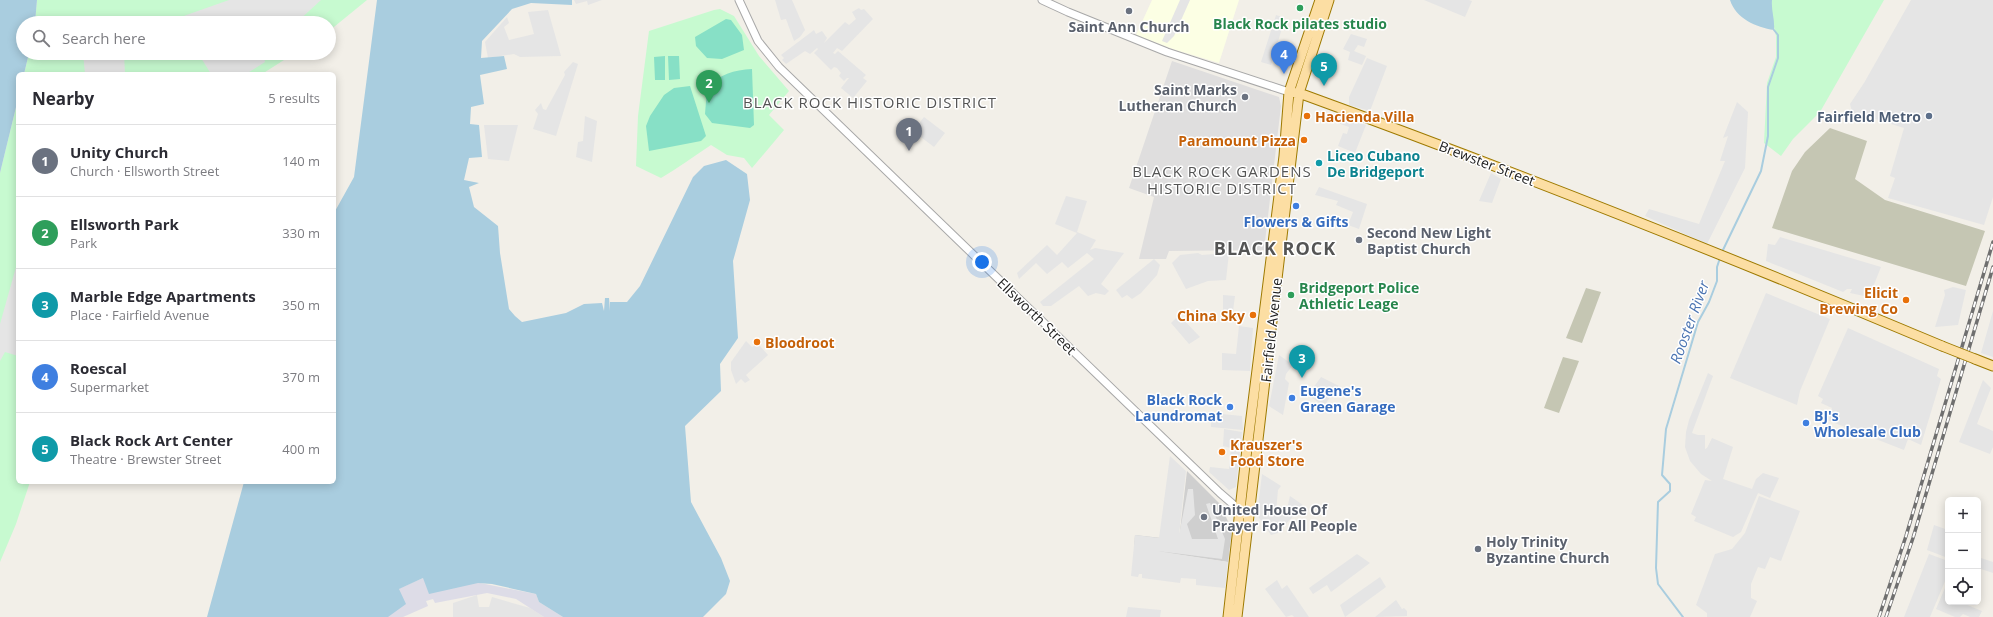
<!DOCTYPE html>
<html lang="en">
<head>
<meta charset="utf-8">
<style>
	:root { --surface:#fff; --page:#f2f2f3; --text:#2b2b33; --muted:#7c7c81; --line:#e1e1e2; --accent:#d21500 }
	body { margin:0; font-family:"Open Sans",sans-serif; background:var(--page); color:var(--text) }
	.controls { position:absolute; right:12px; bottom:12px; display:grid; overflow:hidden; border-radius:6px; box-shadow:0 2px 10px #0003 }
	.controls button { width:36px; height:36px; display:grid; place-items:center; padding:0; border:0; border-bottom:1px solid var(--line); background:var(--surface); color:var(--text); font:20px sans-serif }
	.you { position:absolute; left:982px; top:262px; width:14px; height:14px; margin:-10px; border:3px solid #fff; border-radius:50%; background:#1a73e8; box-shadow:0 0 0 6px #1a73e833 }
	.badge { display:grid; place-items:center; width:26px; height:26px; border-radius:50%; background:var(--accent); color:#fff; font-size:13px; font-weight:700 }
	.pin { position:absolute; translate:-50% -33px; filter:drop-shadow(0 1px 2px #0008) }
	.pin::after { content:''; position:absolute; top:21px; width:14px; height:12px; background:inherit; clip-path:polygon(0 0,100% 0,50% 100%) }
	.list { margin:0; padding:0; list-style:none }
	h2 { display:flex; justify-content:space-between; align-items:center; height:52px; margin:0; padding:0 16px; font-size:17px }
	h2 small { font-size:13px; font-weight:400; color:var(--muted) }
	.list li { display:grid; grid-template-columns:26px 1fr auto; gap:12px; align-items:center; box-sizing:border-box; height:72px; padding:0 16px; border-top:1px solid var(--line) }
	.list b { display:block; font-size:15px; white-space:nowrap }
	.list p { margin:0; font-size:13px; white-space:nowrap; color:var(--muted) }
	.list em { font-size:13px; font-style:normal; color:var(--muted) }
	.icon { flex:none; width:22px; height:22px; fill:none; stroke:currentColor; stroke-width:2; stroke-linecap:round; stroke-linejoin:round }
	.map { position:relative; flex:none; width:1993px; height:617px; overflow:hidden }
	.search { position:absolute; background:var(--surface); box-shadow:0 2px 10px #0003; left:16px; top:16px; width:320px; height:44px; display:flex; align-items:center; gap:10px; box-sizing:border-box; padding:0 14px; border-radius:22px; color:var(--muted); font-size:15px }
	.panel { position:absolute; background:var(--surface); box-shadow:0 2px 10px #0003; left:16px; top:72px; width:320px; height:412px; border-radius:6px }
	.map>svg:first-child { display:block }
	.residential { fill:#dfdede }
	.education { fill:#fcffe4 }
	.religious { fill:#cfcfcf }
	.construction { fill:#c5c6b3 }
	.park { fill:#c7fad0 }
	.pitch { fill:#87e0c6 }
	.parking { fill:#e5e5e5 }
	.plaza { fill:#dddce7 }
	.water { fill:#a9cddf }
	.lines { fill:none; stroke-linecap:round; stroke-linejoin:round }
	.stream { stroke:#a9cddf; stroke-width:2 }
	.minor-casing { stroke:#a8a8a8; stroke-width:9 }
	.major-casing { stroke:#9e7a00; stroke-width:11 }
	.minor { stroke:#fff; stroke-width:7 }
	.major { stroke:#fcdea3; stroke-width:9 }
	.rail-casing { stroke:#6f6f6f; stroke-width:3.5 }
	.rail { stroke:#fff; stroke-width:2; stroke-dasharray:6; stroke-linecap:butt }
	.major-bridge-casing { stroke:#9e7a00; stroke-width:11; stroke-linecap:butt }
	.major-bridge { stroke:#fcdea3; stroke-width:9 }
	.leisure-dot { fill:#2e9e5b; stroke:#fff; stroke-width:1.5 }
	.worship-dot { fill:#6b7280; stroke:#fff; stroke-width:1.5 }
	.food-dot { fill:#e8710a; stroke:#fff; stroke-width:1.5 }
	.service-dot { fill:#5c6f8a; stroke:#fff; stroke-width:1.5 }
	.culture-dot { fill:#0f9aa8; stroke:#fff; stroke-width:1.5 }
	.shop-dot { fill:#3f7fe0; stroke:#fff; stroke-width:1.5 }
	.labels { text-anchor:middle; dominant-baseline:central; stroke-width:3; stroke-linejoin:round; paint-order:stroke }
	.leisure-label { font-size:14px; font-weight:bold; fill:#27864d; stroke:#fff }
	.worship-label { font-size:14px; font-weight:bold; fill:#5b616d; stroke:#fff; text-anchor:start }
	.food-label { font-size:14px; font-weight:bold; fill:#c56008; stroke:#fff; text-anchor:start }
	.service-label { font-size:14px; font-weight:bold; fill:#4e5e75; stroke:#fff; text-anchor:end }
	.culture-label { font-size:14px; font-weight:bold; fill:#0d838f; stroke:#fff; text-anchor:start }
	.street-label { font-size:14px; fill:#212121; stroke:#fff }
	.shop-label { font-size:14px; font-weight:bold; fill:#366cbe; stroke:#fff; text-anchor:start }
	.neighbourhood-label { font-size:15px; letter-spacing:1px; fill:#545454; stroke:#fff }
	.water-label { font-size:15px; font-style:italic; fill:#4c75b2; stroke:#fff }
	.district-label { font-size:18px; font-weight:bold; letter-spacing:1px; fill:#545454; stroke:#fff }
</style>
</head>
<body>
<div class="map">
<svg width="1993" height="617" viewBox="0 0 1993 617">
	<rect width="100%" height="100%" fill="#f2efe8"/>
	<path class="residential" d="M1172,61L1279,97L1281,106L1264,250L1169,251L1166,259H1139L1154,197L1129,188Z"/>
	<path class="education" d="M1152,0H1239L1219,63L1176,50L1136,35Z"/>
	<path class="religious" d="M1187,471L1220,504L1232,530L1228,562L1134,548L1135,535L1179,540Z"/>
	<path class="construction" d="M1830,128L1867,141L1855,179L1885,200L1985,231L1966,286L1772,228L1792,171L1805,152Z
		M1586,288L1601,292L1582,343L1566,338Z
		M1563,357L1579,361L1559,413L1544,408Z"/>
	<path class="park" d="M37,0H367L329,31V23H35Z
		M1755,0H1884L1820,112L1793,139L1781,156L1764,143L1767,83L1776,57V36L1772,18Z
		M720,9L734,16L759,56L789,91L769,115L784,130L752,168L744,158L727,155L711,145C694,156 678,168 661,178L636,166L638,116L649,31L714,10Z
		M29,53H295L262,74H24Z
		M18,99V482H30L16,524L0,562V173Z"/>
	<path class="pitch" d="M726,19L731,20L742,35L744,50L722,59L707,58L696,46L695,37Z
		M665,56V80H655L654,57Z
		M668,56H679L680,79L669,80Z
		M752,69L754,125L750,128L712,123L705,114L707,89C719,74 734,70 752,69Z
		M690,86L706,136L701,141L649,151L646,126L650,116L664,95L674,88Z"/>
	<path class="parking" d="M229,0H321L296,23H185L178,18Z
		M574,0H602L588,5L587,1L576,4Z
		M775,0H792L805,30L800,37L794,41L786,19L781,20Z
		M1180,0H1190L1174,36L1167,43L1162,41Z
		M1424,0H1469L1472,1L1465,17Z
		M1911,0H1993V197L1984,225L1888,198L1895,178L1890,176L1904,128L1852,112L1850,104L1864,83Z
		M859,8L861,10L864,9L873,19L842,51L837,48L833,53L835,54L838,51L866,75L863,78L867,81L853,98L841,88L849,78H847L844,81L839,76L841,73L837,68L834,67L831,70L814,53L818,49L817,48L810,54L805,51L786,64L782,60L784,58L781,55L814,30L816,34L822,31L827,38L824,43L845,22L849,25L856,19L852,12Z
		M548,10L561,56L520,57L514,54L488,58L485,42L507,17L509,23L504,27L509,40L534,34L528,12Z
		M1276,15L1285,18L1271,65L1261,62Z
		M1351,34L1367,39L1364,47L1358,45L1354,51L1366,56L1362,65L1348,60L1350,52L1343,49Z
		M83,53H124L125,74H85Z
		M198,53H263L265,62L246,74H211Z
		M1367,58L1387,66L1370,111L1349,105V97Z
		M573,62L578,64L556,136L533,129L538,114L535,110L541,103L543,109L546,110L565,75L564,72Z
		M1737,102L1748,112L1745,168L1707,244L1645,216L1649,209L1699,224L1725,161H1720L1728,136L1723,138Z
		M1329,112L1366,125L1355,153L1338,146L1343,133L1347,134L1349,127L1326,119Z
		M585,116L597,121L592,162L576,157L578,142L583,141Z
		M924,117L945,133L934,147L913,131Z
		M484,125H518L509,161L488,159Z
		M1491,173L1501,179L1492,203L1479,201Z
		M1319,187L1367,204L1359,229L1348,225L1353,212L1336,205L1338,201L1315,195Z
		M1066,196L1087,201L1077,232L1096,240L1090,250L1095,248L1124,253L1101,284L1109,291L1105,295L1096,293L1088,296L1079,286L1051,306H1043L1040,302L1094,259L1087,253L1068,268L1062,262L1047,274L1036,263L1019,279L1017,273L1047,245L1057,255L1077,233L1055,224Z
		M1780,237L1881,267L1869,297L1850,293L1852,289H1847L1843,292L1766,261L1768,244L1775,245Z
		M1198,253L1202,255L1229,253L1226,280L1208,281L1186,289L1172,263L1180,255Z
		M1154,259L1160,265L1157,275L1141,293L1132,299L1127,295L1122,298L1116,290Z
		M18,260V356L5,352L0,361V324Z
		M1953,287L1966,290L1958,325L1935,327L1945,295L1944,290Z
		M1766,293L1830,319L1800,391L1797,405L1730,378Z
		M1223,295L1235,296L1233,311L1223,310Z
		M1993,311V357L1981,353Z
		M1179,315L1200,337L1189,344L1171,323Z
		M1239,326L1253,328L1250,371L1222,370V353L1236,354Z
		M1848,328L1939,369L1937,376L1941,379L1921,445L1908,439L1904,450L1827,420L1832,408L1821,403L1823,399L1818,396Z
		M746,341L752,347L756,345L760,346L768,355L746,375L750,380L745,383L741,379L736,384L731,370V362Z
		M1279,355L1293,365L1286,374L1285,379L1289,383L1283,415L1269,406Z
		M1708,373L1713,376L1692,433L1698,435H1705V449L1707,448L1712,438L1733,447L1723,479L1752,489L1756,479L1763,473L1779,478L1770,498L1758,493L1741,532L1733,537L1694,521L1696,517L1691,514L1705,480L1712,481L1701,474L1690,461L1685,447L1686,432L1689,420Z
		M1321,377L1341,387L1337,396L1332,394L1324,406L1308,395Z
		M1983,380L1991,388L1977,424L1993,431V447L1990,454L1959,442Z
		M1211,413L1242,416L1243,430L1211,427Z
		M1224,429L1242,432L1236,487L1229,490L1209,472L1210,467L1229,469L1231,448L1223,446Z
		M1170,456L1186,471L1179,535L1188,489H1193L1195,515L1187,524L1192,539H1218L1206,504L1210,503L1225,539L1222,559L1157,551L1228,562L1225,588L1196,585V579L1181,578L1180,583L1142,578V574H1139L1138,577L1131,576L1135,535L1159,538Z
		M1262,474L1281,486L1278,490L1276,512L1286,513L1290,496L1303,505L1278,533L1271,535L1257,515Z
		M1759,496L1800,511L1781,561L1770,557L1765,569L1758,567L1751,584V598L1757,601L1750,617H1707V613L1696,605L1715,554L1732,549L1745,533Z
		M1934,525L1948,530V558L1927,550Z
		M1357,554L1370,563L1331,592L1327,585L1313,594L1309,588Z
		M1929,554L1948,561V574L1930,617H1904Z
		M1978,557L1993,562V573L1978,568Z
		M1380,577L1386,587L1345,617L1340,605Z
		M1277,580L1282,589L1287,585L1309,617H1294L1292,615L1286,617L1265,589Z
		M1948,581V602H1960L1982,611L1979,617H1970L1963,614L1960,617H1955L1936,609Z
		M477,595L479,607H489L492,597L530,608L544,617H453V603Z
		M1396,600L1402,609L1404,608L1407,611V616L1375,617Z
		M1128,607L1161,610L1160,617H1126Z"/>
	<path class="plaza" d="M423,578L480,583L536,594L539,602L563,617H544L516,599L487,593L435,603L433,599L426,601L428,606L403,617H374L398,589Z"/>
	<path class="water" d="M0,0H37L35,23H23V53H29L24,74H18V99L0,173Z
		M377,0H572V5L531,3L512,9L482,41L481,58L504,56L507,69L480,75L484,104L471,107L470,124L479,125L482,157L469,158L464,180L479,183L469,187L474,207L498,226L500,253L509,309L515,316L522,322L566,313L584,304L602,303L604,311L605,298H609L610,311V302H627L640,286L693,177L704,166L726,160L747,174L750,200L733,261L738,338L720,364L721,391L685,426L691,502L721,558L730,581L726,594L703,617H563L539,602L536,594L492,584L478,583L429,594L423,578L399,589L406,604L388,617H207L244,482H334V213L354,177Z
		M1730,0H1772C1771,11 1775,19 1774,30C1756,27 1736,19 1730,0Z"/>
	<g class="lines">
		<path class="stream" d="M1722,252L1761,171L1768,136V87L1778,58V35L1774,30
			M1683,617L1658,584L1656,568L1658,502L1670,491V484L1662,475L1666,429L1698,322L1709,302L1717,281V267L1720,258"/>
		<g class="minor-casing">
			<path id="minor" d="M739,0L758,41L779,67L1220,493L1249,518
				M1042,0L1068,12L1167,52L1289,92"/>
		</g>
		<g class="major-casing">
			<path id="major" d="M1289,92L1299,93C1516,172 1730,257 1942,346
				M1975,359L1993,366
				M1228,617L1245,465L1284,156L1289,92L1320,0
				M1237,617L1299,93L1329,0"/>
		</g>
		<use href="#minor" class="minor"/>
		<use href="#major" class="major"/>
		<g class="rail-casing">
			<path id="rail" d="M1879,617L1906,536L1993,242
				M1886,617L1913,538L1993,267"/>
		</g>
		<use href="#rail" class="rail"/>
		<g class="major-bridge-casing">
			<path id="major-bridge" d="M1942,346L1975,359"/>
		</g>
		<use href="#major-bridge" class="major-bridge"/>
	</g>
	<g class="leisure-dot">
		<circle cx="1300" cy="8" r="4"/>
		<circle cx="1291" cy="295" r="4"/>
	</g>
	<g class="worship-dot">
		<circle cx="1129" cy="11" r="4"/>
		<circle cx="1245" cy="97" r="4"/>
		<circle cx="1359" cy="240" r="4"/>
		<circle cx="1204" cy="517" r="4"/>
		<circle cx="1478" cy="549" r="4"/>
	</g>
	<g class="food-dot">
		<circle cx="1307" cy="116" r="4"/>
		<circle cx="1304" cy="140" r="4"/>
		<circle cx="1906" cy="300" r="4"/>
		<circle cx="1253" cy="315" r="4"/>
		<circle cx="757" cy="342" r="4"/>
		<circle cx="1222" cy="452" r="4"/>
	</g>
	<circle class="service-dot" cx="1929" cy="116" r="4"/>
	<circle class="culture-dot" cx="1319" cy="163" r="4"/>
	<g class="shop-dot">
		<circle cx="1296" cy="206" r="4"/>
		<circle cx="1292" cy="398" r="4"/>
		<circle cx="1230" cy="407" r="4"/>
		<circle cx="1806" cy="423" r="4"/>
	</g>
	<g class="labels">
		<g class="leisure-label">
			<text x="1300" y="23">Black Rock pilates studio</text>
			<text x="1299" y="287" text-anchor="start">Bridgeport Police<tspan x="1299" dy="16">Athletic Leage</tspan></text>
		</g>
		<g class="worship-label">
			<text x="1129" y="26" text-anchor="middle">Saint Ann Church</text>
			<text x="1237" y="89" text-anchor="end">Saint Marks<tspan x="1237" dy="16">Lutheran Church</tspan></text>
			<text x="1367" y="232">Second New Light<tspan x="1367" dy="16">Baptist Church</tspan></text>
			<text x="1212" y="509">United House Of<tspan x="1212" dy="16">Prayer For All People</tspan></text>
			<text x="1486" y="541">Holy Trinity<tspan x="1486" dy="16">Byzantine Church</tspan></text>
		</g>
		<g class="food-label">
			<text x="1315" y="116">Hacienda Villa</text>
			<text x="1296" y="140" text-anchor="end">Paramount Pizza</text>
			<text x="1898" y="292" text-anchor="end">Elicit<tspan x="1898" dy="16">Brewing Co</tspan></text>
			<text x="1245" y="315" text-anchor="end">China Sky</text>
			<text x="765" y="342">Bloodroot</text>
			<text x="1230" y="444">Krauszer's<tspan x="1230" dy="16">Food Store</tspan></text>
		</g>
		<g class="service-label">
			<text x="1921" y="116">Fairfield Metro</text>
		</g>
		<g class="culture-label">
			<text x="1327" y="155">Liceo Cubano<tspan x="1327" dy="16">De Bridgeport</tspan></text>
		</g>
		<g class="street-label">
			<text transform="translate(1487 163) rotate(21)">Brewster Street</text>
			<text transform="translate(1037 316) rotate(44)">Ellsworth Street</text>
			<text transform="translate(1271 330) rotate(-84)">Fairfield Avenue</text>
		</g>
		<g class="shop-label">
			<text x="1296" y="221" text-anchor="middle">Flowers &amp; Gifts</text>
			<text x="1300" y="390">Eugene's<tspan x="1300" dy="16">Green Garage</tspan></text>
			<text x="1222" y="399" text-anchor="end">Black Rock<tspan x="1222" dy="16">Laundromat</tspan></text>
			<text x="1814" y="415">BJ's<tspan x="1814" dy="16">Wholesale Club</tspan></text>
		</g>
		<g class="neighbourhood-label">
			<text x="870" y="102">BLACK ROCK HISTORIC DISTRICT</text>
			<text x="1222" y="171">BLACK ROCK GARDENS<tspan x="1222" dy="17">HISTORIC DISTRICT</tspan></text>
		</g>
		<g class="water-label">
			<text transform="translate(1689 322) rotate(-70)">Rooster River</text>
		</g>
		<g class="district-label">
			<text x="1275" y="248">BLACK ROCK</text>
		</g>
	</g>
</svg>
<div class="controls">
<button>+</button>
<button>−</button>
<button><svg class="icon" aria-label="locate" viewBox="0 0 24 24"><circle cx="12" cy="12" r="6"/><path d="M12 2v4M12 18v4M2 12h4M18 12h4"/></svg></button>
</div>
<div class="you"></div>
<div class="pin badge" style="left:909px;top:151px;background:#6b7280">1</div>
<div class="pin badge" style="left:709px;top:103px;background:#2e9e5b">2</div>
<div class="pin badge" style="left:1302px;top:378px;background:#0f9aa8">3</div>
<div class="pin badge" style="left:1284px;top:74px;background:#3f7fe0">4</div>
<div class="pin badge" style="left:1324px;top:86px;background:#0f9aa8">5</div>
<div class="search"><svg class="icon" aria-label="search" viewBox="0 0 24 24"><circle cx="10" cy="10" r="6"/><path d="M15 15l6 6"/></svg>Search here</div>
<section class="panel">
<h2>Nearby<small>5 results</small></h2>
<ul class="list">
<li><span class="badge" style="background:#6b7280">1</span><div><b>Unity Church</b><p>Church · Ellsworth Street</p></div><em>140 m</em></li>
<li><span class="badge" style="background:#2e9e5b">2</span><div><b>Ellsworth Park</b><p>Park</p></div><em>330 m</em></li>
<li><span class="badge" style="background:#0f9aa8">3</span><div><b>Marble Edge Apartments</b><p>Place · Fairfield Avenue</p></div><em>350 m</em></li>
<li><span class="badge" style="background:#3f7fe0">4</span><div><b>Roescal</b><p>Supermarket</p></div><em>370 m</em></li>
<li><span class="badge" style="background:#0f9aa8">5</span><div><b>Black Rock Art Center</b><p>Theatre · Brewster Street</p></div><em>400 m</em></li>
</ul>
</section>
</div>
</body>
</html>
